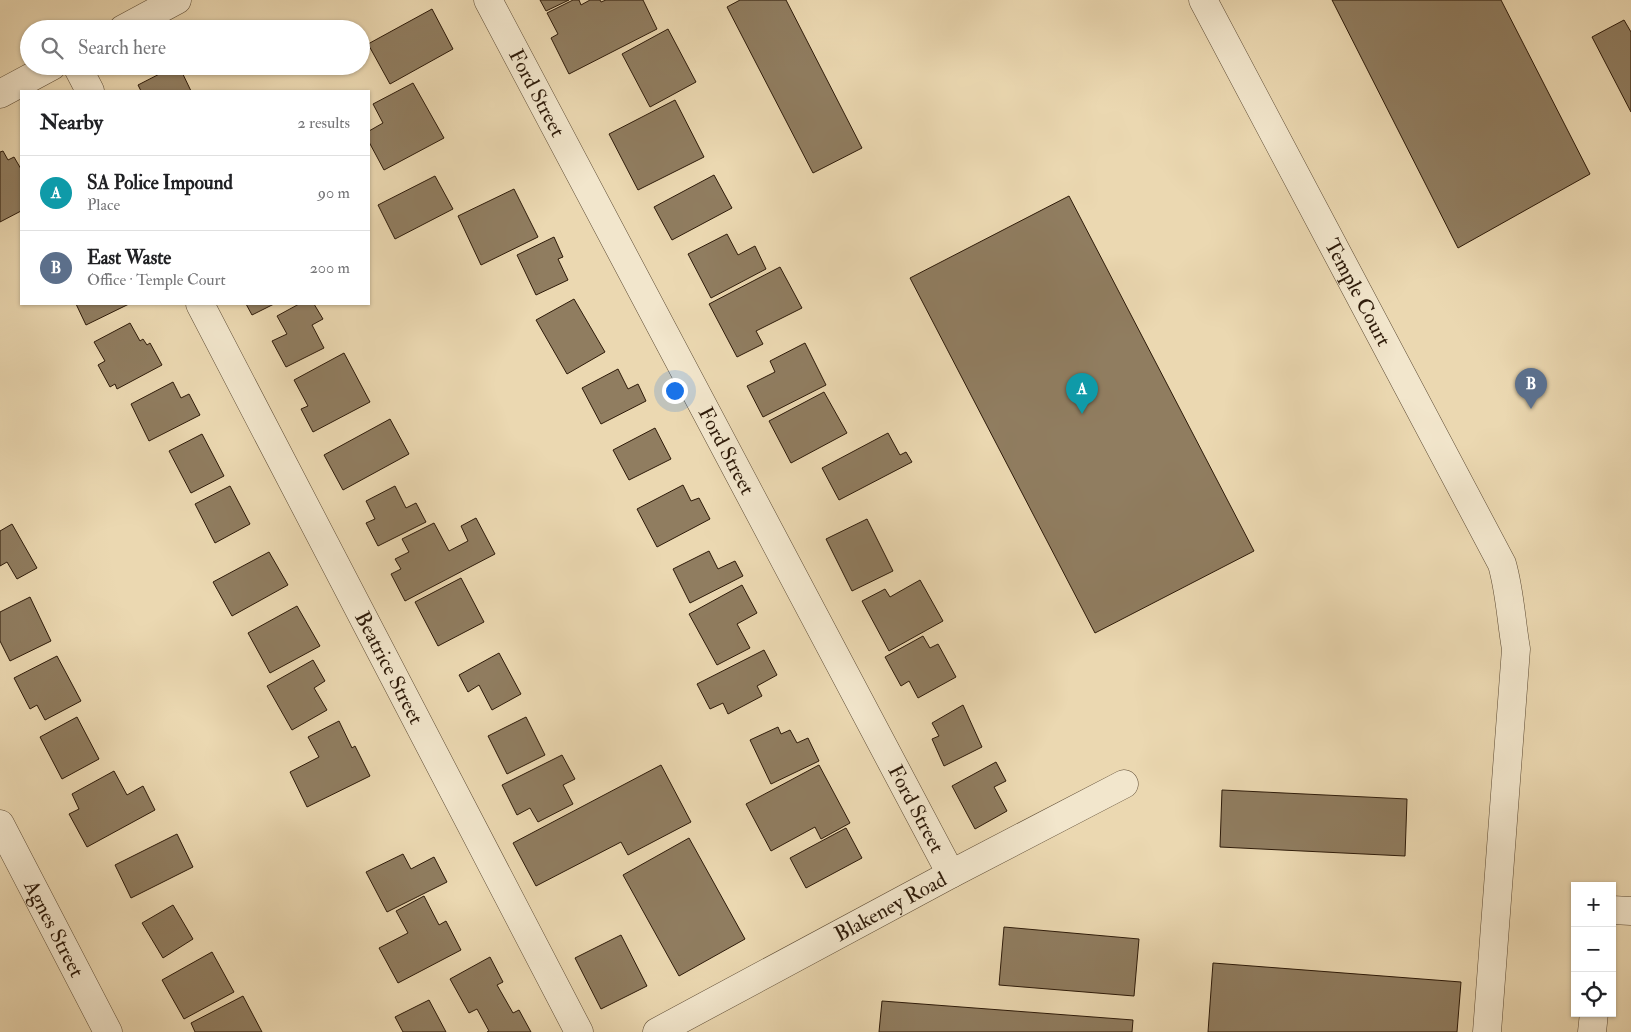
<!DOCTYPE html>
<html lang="en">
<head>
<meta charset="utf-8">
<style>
	:root { --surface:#fff; --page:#f2f2f2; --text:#202124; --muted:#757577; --line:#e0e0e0; --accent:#8f2418 }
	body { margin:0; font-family:"IM FELL Double Pica",serif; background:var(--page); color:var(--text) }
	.controls { position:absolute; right:15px; bottom:15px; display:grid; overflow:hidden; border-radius:0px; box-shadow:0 1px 4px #0004 }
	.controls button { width:45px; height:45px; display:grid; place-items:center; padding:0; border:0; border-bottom:1px solid var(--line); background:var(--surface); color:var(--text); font:25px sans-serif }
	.you { position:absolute; left:674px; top:390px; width:18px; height:18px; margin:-12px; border:4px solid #fff; border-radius:50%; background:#1a73e8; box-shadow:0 0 0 8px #1a73e833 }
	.badge { display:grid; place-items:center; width:32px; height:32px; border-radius:50%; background:var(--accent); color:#fff; font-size:16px; font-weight:700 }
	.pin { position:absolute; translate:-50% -41px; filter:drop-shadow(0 1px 2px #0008) }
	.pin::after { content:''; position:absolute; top:26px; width:18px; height:15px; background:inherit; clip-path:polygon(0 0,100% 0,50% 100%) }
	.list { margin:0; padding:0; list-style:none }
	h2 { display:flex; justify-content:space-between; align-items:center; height:65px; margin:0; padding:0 20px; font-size:21px }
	h2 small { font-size:16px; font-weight:400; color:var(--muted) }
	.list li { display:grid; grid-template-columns:32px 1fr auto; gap:15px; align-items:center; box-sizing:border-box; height:75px; padding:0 20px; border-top:1px solid var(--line) }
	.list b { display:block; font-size:19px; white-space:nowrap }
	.list p { margin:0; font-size:16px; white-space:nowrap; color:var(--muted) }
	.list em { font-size:16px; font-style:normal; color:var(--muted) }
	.icon { flex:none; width:28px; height:28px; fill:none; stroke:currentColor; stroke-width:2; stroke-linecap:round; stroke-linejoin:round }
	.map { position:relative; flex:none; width:1631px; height:1032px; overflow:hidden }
	.search { position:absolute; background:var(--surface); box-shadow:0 1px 4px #0004; left:20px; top:20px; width:350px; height:55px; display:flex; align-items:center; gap:12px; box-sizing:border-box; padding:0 18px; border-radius:28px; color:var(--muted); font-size:19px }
	.panel { position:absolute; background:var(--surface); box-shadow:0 1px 4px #0004; left:20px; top:90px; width:350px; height:215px; border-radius:0px }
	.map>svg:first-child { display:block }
	.building { fill:#907d60; stroke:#2d1a09 }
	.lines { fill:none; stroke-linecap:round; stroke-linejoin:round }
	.minor-casing { stroke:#5c4a33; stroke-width:29 }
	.minor { stroke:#f2e6cc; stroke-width:28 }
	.labels { text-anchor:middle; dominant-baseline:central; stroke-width:4; stroke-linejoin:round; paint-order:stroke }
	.street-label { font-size:21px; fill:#2d1a09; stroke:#f2e6cc }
</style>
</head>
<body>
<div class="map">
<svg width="1631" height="1032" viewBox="0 0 1631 1032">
	<rect width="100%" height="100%" fill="#ebd8b1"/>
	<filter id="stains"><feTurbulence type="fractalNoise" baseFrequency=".004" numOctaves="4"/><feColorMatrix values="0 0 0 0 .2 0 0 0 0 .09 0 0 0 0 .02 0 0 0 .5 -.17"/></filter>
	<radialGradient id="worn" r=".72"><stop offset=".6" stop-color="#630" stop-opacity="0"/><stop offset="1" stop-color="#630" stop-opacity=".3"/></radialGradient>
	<path class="building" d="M540,0H569L546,11Z
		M573,0H579L581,5L590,0H600L601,2L606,0H643L657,29L569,74L551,38L558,34L547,13Z
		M740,0H786L862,148L813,173L727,7Z
		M1332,0H1501L1590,174L1458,248Z
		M432,9L453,49L390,84L368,44Z
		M1624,20L1631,32V112L1592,37Z
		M668,29L696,82L650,107L622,54Z
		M175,66H179L191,91H141L138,85Z
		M413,83L444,138L384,170L369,142V131L383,123L373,104Z
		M675,100L704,157L638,190L609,134Z
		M3,151L8,160L14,157L21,169V211L0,222V152Z
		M714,175L732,208L672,240L654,207Z
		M435,176L453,209L395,239L378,205Z
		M514,189L538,237L481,265L458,216Z
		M1069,196L1254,551L1095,633L910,278Z
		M727,234L738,255L755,246L766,269L711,298L688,254Z
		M554,237L563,257L558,259L568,280L536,295L517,255Z
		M780,267L802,308L756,331L763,344L737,357L709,304Z
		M574,299L605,352L567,374L536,320Z
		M76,304H129L86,325Z
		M246,304H274L252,315Z
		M299,304H314L323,319L312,325L324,348L286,367L272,341L287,334L277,316Z
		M130,323L140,341L143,339L147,345L150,343L162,365L117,389L115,384L110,387L98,365L105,361L94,342Z
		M805,343L826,385L763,417L747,386L775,372L770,361Z
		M344,353L370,402L313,432L301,409L308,406L294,380Z
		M618,369L628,389L638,384L646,401L601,424L582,388Z
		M173,382L181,398L189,394L200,415L149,441L131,404Z
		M824,392L847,433L791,463L769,421Z
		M390,419L409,454L343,490L324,455Z
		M655,428L671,459L629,480L613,450Z
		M888,433L900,455L906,452L912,462L839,500L822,468Z
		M202,434L224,476L191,493L169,451Z
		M683,485L691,501L699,498L710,519L657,547L637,509Z
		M230,486L250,524L215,543L195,504Z
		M395,486L406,508L416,503L426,522L378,546L366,523L375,519L366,501Z
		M476,518L495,554L405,601L391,574L401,569L395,559L409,552L402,539L434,523L449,551L468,541L461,526Z
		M867,519L893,571L852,591L826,539Z
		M12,524L37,568L17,579L7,562L0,566V531Z
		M709,551L718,569L735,561L743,576L690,603L673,569Z
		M269,552L288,585L232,616L213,582Z
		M461,578L484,622L438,646L415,602Z
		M920,580L943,621L889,651L862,601L885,589L890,597Z
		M742,585L757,613L737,624L750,648L717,665L689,614Z
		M30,597L51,641L10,661L0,641V612Z
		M297,606L320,646L270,673L248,633Z
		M923,636L930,648L938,644L956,677L918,698L909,681L901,686L885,657Z
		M764,650L777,675L757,686L762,696L728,714L723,703L710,709L697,684Z
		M499,653L521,694L492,710L479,685L468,692L459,675Z
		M57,656L81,701L45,720L37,705L30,709L14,678Z
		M313,660L325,681L314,688L327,710L292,730L267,686Z
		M963,705L982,747L944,766L932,739L939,736L932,723Z
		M77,717L99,759L62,779L40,737Z
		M526,717L545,755L507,774L488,736Z
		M339,721L352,748L355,746L370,776L307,807L290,772L319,757L308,737Z
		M778,727L781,734L790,730L797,743L808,738L819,761L771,784L750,740Z
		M562,755L575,779L563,785L573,804L538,822L530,808L517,815L502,785Z
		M996,762L1006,781L994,787L1007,811L975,829L952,786Z
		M661,765L691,822L628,855L621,842L536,886L513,843Z
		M819,765L850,823L821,839L815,827L771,851L746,804Z
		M114,771L127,795L143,786L155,810L87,847L69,814L79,809L72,794Z
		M1222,790L1407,799L1405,856L1220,847Z
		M846,828L862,858L806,888L790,858Z
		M177,834L193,867L131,898L115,865Z
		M689,838L745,939L679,976L623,875Z
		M403,854L411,869L434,857L447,882L387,912L366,872Z
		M424,896L439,925L446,921L461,950L398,983L379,948L408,933L396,911Z
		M173,905L193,939L163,958L142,923Z
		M1004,927L1139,939L1134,996L999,985Z
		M621,935L647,986L601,1009L575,958Z
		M212,952L234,992L184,1019L162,980Z
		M490,957L503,982L497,985L513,1013L519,1010L531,1032H487L489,1031L477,1009L469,1013L450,979Z
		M1213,963L1461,982L1457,1032H1208Z
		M243,996L262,1032H195L191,1023Z
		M429,1000L446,1032H403L395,1017Z
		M882,1001L1133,1020L1132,1032H879Z"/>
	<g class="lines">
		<g class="minor-casing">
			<g id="minor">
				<path id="s1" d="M488,0L951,874"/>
				<path id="s2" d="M1203,0L1502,564C1510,592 1511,620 1516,649L1487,1032"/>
				<path d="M123,29L177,0"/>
				<path d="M77,66L90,91"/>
				<path d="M0,94L52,66"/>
				<path id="s3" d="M200,304L579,1032"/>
				<path id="s4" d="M0,824L108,1032"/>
				<path d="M1612,910L1631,911"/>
				<path id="s5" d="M657,1032L951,874L1124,784"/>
				<path d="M1592,1032L1594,1013"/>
			</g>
		</g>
		<use href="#minor" class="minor"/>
	</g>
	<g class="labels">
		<g class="street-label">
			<text stroke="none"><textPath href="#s1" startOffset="105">Ford Street</textPath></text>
			<text stroke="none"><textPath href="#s2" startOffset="331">Temple Court</textPath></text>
			<text stroke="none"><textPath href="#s1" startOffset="510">Ford Street</textPath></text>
			<text stroke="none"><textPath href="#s3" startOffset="410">Beatrice Street</textPath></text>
			<text stroke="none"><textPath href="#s1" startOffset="915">Ford Street</textPath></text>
			<text stroke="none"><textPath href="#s5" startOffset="265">Blakeney Road</textPath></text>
			<text stroke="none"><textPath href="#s4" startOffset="118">Agnes Street</textPath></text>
		</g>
	</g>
	<rect width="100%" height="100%" filter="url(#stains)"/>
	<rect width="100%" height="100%" fill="url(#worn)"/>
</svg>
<div class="controls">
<button>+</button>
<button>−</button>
<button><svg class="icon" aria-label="locate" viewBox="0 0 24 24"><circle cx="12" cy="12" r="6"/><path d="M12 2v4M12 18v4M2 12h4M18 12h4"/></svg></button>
</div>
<div class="you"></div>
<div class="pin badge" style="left:1082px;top:414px;background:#0f9aa8">A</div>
<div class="pin badge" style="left:1531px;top:409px;background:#5c6f8a">B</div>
<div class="search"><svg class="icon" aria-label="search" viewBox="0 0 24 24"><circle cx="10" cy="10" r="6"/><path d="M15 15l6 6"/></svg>Search here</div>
<section class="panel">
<h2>Nearby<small>2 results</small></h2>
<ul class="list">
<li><span class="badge" style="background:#0f9aa8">A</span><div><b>SA Police Impound</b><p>Place</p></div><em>90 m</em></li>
<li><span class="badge" style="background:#5c6f8a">B</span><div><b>East Waste</b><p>Office · Temple Court</p></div><em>200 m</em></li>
</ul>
</section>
</div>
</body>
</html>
